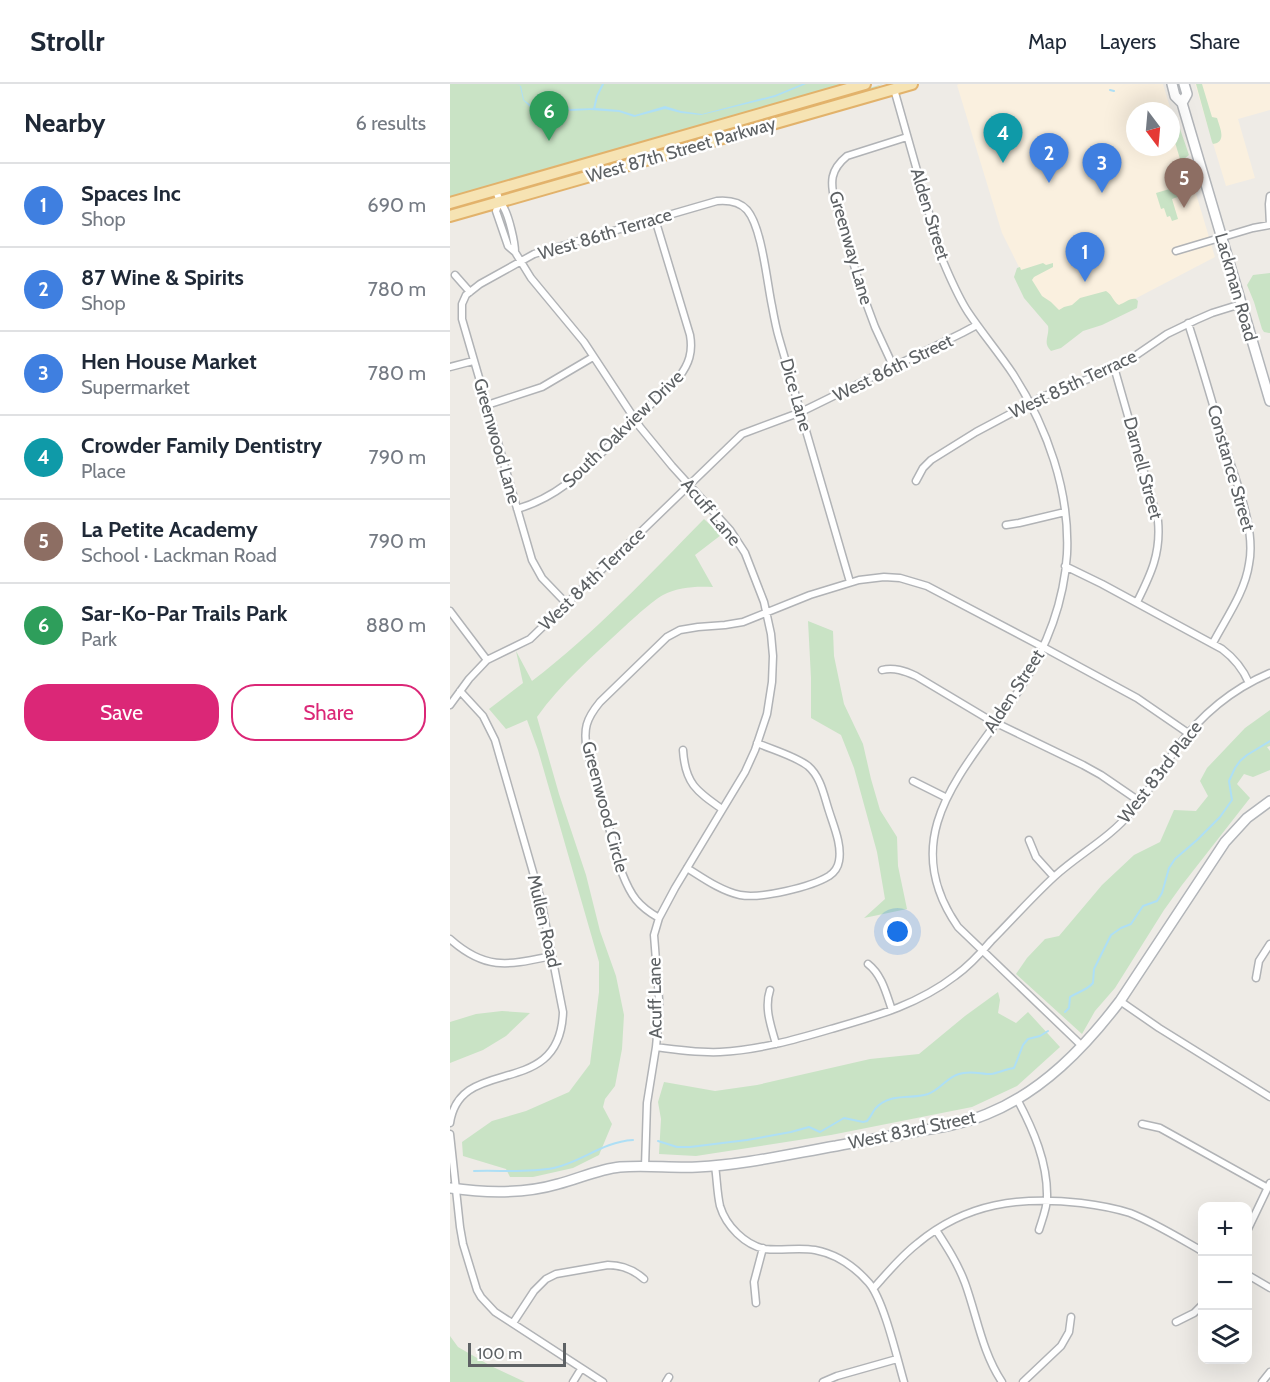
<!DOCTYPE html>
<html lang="en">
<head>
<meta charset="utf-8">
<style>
	:root { --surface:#fff; --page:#f2f2f3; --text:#1f2937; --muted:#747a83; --line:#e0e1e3; --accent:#db2777 }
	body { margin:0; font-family:Cabin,sans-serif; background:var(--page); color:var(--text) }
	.controls { position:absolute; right:18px; bottom:18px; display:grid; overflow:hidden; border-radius:12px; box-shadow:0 6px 24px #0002 }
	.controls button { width:54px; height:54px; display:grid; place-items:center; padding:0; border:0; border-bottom:2px solid var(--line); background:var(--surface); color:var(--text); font:30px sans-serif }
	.compass { position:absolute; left:676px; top:18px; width:54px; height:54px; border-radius:50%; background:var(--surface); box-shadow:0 6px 24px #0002; rotate:164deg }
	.scale { position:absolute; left:18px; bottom:15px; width:98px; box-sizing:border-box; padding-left:6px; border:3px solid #5d6164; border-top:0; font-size:16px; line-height:21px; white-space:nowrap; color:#5d6164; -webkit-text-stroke:4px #fff; paint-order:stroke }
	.you { position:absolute; left:448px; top:848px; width:21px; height:21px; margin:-15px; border:4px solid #fff; border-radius:50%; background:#1a73e8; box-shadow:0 0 0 9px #1a73e833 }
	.badge { display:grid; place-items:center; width:39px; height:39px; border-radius:50%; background:var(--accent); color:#fff; font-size:20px; font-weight:700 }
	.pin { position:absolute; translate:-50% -50px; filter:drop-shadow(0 2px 3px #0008) }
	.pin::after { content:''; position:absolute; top:32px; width:21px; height:18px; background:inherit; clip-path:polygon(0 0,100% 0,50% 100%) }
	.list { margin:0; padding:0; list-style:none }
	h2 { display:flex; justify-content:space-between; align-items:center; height:78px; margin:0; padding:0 24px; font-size:26px }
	h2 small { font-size:20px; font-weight:400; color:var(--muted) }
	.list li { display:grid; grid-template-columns:39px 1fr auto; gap:18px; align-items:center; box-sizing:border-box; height:84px; padding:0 24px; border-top:2px solid var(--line) }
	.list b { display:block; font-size:22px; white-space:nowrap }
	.list p { margin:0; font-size:20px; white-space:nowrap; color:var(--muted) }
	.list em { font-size:20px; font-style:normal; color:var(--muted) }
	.actions { display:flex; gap:12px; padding:18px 24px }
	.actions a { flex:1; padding:14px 0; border:2px solid var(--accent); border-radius:24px; text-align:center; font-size:21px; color:var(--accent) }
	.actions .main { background:var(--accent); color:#fff }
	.icon { flex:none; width:33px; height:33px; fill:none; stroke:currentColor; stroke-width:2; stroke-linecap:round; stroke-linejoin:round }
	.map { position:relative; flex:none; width:820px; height:1298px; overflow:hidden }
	header { display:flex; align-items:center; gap:36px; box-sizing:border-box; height:84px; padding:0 30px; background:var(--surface); border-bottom:2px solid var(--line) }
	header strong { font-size:28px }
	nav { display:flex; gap:33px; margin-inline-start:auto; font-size:21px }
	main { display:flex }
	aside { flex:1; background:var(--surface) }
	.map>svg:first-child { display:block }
	.commercial { fill:#faf0df; fill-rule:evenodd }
	.green { fill:#c9e3c5 }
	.water { fill:#aedff5 }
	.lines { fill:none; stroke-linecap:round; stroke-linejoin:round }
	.stream { stroke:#aedff5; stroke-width:2 }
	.street-casing { stroke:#b1b3b6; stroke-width:9 }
	.secondary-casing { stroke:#b2b5b9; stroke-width:12 }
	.primary-casing { stroke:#e2b26b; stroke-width:14 }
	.street { stroke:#fff; stroke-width:6 }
	.secondary { stroke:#fff; stroke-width:9 }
	.primary { stroke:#f6e3b3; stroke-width:10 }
	.labels { text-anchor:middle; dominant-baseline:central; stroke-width:5; stroke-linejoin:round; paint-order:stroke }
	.street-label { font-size:18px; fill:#5d6164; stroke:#fff }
</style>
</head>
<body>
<header>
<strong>Strollr</strong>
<nav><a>Map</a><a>Layers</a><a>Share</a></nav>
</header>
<main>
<aside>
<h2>Nearby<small>6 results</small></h2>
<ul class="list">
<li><span class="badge" style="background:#3f7fe0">1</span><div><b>Spaces Inc</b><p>Shop</p></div><em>690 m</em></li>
<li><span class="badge" style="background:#3f7fe0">2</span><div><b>87 Wine &amp; Spirits</b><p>Shop</p></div><em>780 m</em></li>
<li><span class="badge" style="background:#3f7fe0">3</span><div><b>Hen House Market</b><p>Supermarket</p></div><em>780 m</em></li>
<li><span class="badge" style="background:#0f9aa8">4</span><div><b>Crowder Family Dentistry</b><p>Place</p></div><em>790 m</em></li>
<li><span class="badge" style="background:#8d6e63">5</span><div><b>La Petite Academy</b><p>School · Lackman Road</p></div><em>790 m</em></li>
<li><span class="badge" style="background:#2e9e5b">6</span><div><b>Sar-Ko-Par Trails Park</b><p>Park</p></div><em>880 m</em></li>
</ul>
<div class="actions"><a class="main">Save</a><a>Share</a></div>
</aside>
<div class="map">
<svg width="820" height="1298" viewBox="0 0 820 1298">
	<rect width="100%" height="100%" fill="#eeebe6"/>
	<path class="commercial" d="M509,0H713L765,173L610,254L571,187L552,149L507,1ZM685,27H721V63H685Z
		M745,0H820V26L788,35L805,94L776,102Z"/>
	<path class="green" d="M0,0H395L0,114Z
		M433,0L418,7L153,82L171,75Z
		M746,0H752L762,33L767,34C770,44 777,58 763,60L762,58Z
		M726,38L729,42L739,71L733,76L730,75L721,45L725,44L724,41Z
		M740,99L742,108L722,115L728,135L722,137L720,132L717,133L714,124L711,125L706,109Z
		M593,179L596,181L603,179V183L584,193L582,196L592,212L601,218L609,226L614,223L622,221L630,214L656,207C663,211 663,218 669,221C675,219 679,214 686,215L688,217L687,224L652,241L633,247L611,264L601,267C592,259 600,251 598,242L574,214L564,193L567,184L570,183L571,186Z
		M820,189V249H819L814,248L812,245L804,218L797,201L803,191Z
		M254,435L271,451L245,471L263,503C245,502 229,503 213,511C202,517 183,535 174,543C143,572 111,599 87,633L109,710L136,791L150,847L166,892L174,931L172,965L165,1002L155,1015L153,1023L162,1040L149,1071L123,1084L83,1093H60L56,1085L13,1072L12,1058L42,1037L76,1027L119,1008L140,980L149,908V878L88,666L77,636L56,645L39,625L73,599L66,567L82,597C145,549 199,491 254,435Z
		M358,537L383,547L384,572L394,620L413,660L421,695L430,726L447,753L448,782L457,825L414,834L435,815L427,768L404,684L391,651L361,634V594Z
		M820,626V662L817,663L820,667V686L803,693L794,690L787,700L800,714L732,801L714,826L665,904L645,927L632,950L566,890L577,874L595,855L609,852L652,801L684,771L710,758L724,726L746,727L758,712L750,697L757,684L795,644Z
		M548,908L550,916L548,929L566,939L578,928L610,963L567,1002L522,1023L381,1051L246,1072L209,1070L211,1035L208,1018L214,998L265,1007L307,1001L420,975L469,970L515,932Z
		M52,927L80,929L56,952L33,966L0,979V938L26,930Z
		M0,1252L8,1263L41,1282L75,1298H0Z"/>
	<path class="water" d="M66,0L71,2L74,16L81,21L101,13L112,17L120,25L146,24L169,26L185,31L215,22L231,27L252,30L325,11L352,0H356L325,13L251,31L231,29L215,25L184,33L169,28L140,26L120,27L111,19L101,15L83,23H80L73,16L70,2Z"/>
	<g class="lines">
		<path class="stream" d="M660,6L664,7
			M144,25L147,12L153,0
			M615,928L619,924L620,913C628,908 637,906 643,899L644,885L661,851L671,844L681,840L693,822L707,817L712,809L719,784L725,775L747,756L770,733L782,716L779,697L785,684L790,677L797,671L820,657
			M208,1057L227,1063H240L297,1056L341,1048L359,1043L370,1048L394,1034L413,1038L417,1037C421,1033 422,1029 425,1025C440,1008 460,1016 478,1010C490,1006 497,993 509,990C519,986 531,990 541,990C548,989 556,985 564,984L573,961L578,955L590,952L598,947
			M24,1087C50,1086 78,1089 104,1084C132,1078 152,1058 183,1056"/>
		<g class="street-casing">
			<path id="street" d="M444,5L492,175C500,193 507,211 518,228C532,249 549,269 563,290C597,343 620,407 617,470C614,519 596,565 569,606C520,682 442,748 508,843L632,962
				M46,106C48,114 50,118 54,124C59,133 65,158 65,168
				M49,119L46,127L58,162L65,168L81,194L134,258L190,343L222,382L280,446L295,469L314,518L321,550L323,572L322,598L317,630L305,666L295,688L225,804L209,834L204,851L209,915V930L206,963L197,1019L195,1083
				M820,141L819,120L820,112
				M726,167L803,144L820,141
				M5,191L20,208
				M738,239C752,282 764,325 777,368C787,401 806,446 799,480C795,508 776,534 763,559
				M0,283L23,277
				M664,283L708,437C711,469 701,490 687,518
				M444,284L425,243L412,208L385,118C380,98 380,86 397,72L457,53
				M37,321L92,303L143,273
				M466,397L473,384L481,376L526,348L592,313L651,290L664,283L682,274L717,250L746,236L762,229L791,220
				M67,425C109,413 134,386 165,356C186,335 207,314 229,293C239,280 243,268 240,251L205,135
				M556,441L569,439L615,428
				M615,482L652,500L772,565C784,574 793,585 799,599
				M117,520L92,494L82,476L12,235V220L16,211L30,200L84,170L267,117C278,116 289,117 297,126C312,143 317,199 322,222C324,233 326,244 329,254L400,498
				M0,527L37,576
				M432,586C444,583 455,587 466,592L538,635L633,681L651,691L689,717
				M0,621L19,595L37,576L80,555L292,350L351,328L512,249L527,241
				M233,666C235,699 246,707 272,725
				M463,697L497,714
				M579,756L586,773L604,793
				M237,784C253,794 271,807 290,811C311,815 361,803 379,792C385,788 388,783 389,777C392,761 384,743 379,727C374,712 371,693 358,682C345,672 323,666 307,659
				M209,834C188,822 181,812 172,789L137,667C133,645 136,635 150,618L217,553L230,546L248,543L275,541L293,538L360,511L409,496L434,493L450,494L477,502L593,563L687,614L738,649
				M0,855C36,887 58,881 102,872
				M418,880C432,891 436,909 442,926
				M806,894L809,877L820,860
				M320,906C314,924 321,942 326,960
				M670,917L709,944L820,1013
				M206,963C227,966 248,969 270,968C308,966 344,956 381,945C426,932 467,921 505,892C519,882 530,870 541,857C562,836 582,813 605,792C629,770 660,754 681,728C698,709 711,686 726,665C750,632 782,605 820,589
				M567,1015C583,1045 598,1079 597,1114C597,1124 592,1136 589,1146
				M0,1039C10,969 110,1018 113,928L91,816L45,656L33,632L10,607
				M692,1040L710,1044L818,1104
				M0,1050L10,1143L13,1160L27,1206L31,1213L45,1228L153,1298
				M265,1082C267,1095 267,1109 270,1122C276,1142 295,1161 315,1165C332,1167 348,1163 365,1166C386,1170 405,1183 419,1199C434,1217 447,1274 454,1298
				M798,1145L820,1099
				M486,1146C497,1163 508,1180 515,1199C527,1232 532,1268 552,1298
				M798,1191L820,1204
				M423,1205C437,1189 451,1172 468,1159C516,1119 570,1112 631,1119C647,1121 664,1124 680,1129C705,1139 729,1154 752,1167
				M306,1219L304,1198L313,1164
				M726,1238L744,1229L752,1221
				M63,1239L84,1207L96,1195L106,1190L158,1181C173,1181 184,1186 194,1195
				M123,1298L131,1285
				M216,1298L219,1293
				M373,1298L387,1292L447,1275
				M573,1298L611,1262L619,1248L621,1233
				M812,1298L820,1288"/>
		</g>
		<g class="secondary-casing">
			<path id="secondary" d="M722,0L725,12L732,19L820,317
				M732,19L737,10L734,0
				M0,1104C35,1109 74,1110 108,1100C128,1095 149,1085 170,1083C195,1081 221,1084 247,1083C293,1081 340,1070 386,1062C411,1057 437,1053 462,1048C487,1044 513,1040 537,1030C592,1008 635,963 670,917L775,758L797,734L820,717"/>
		</g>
		<g class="primary-casing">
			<path id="primary" d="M0,119L415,0
				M0,132L462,0"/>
		</g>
		<use href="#street" class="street"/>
		<use href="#secondary" class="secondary"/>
		<use href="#primary" class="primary"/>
	</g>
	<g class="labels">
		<g class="street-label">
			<text transform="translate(231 66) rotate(-16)">West 87th Street Parkway</text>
			<text transform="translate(480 130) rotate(73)">Alden Street</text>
			<text transform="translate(155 150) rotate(-17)">West 86th Terrace</text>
			<text transform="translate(401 164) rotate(74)">Greenway Lane</text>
			<text transform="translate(786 203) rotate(74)">Lackman Road</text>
			<text transform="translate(443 284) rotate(-26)">West 86th Street</text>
			<text transform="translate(623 300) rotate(-25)">West 85th Terrace</text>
			<text transform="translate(346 311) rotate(74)">Dice Lane</text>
			<text transform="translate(173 345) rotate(-44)">South Oakview Drive</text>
			<text transform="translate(47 357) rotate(74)">Greenwood Lane</text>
			<text transform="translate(693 384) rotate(75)">Darnell Street</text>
			<text transform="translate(781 384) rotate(74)">Constance Street</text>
			<text transform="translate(261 428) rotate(50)">Acuff Lane</text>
			<text transform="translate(142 495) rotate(-44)">West 84th Terrace</text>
			<text transform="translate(564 607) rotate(-57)">Alden Street</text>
			<text transform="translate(710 688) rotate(-52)">West 83rd Place</text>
			<text transform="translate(155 723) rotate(75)">Greenwood Circle</text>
			<text transform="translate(94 837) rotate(77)">Mullen Road</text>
			<text transform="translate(205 914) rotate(-91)">Acuff Lane</text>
			<text transform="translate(462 1046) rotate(-12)">West 83rd Street</text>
		</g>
	</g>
</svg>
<div class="controls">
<button>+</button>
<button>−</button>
<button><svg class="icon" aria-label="layers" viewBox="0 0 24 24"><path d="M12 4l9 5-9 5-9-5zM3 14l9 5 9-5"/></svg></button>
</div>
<svg class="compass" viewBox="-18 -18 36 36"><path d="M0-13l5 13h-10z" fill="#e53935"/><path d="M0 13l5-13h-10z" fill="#747a83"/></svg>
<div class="scale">100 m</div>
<div class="you"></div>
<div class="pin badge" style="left:635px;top:198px;background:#3f7fe0">1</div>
<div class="pin badge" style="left:599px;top:99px;background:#3f7fe0">2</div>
<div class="pin badge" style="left:652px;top:109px;background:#3f7fe0">3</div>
<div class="pin badge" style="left:553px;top:79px;background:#0f9aa8">4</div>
<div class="pin badge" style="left:734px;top:124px;background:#8d6e63">5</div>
<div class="pin badge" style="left:99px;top:57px;background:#2e9e5b">6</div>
</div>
</main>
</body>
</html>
